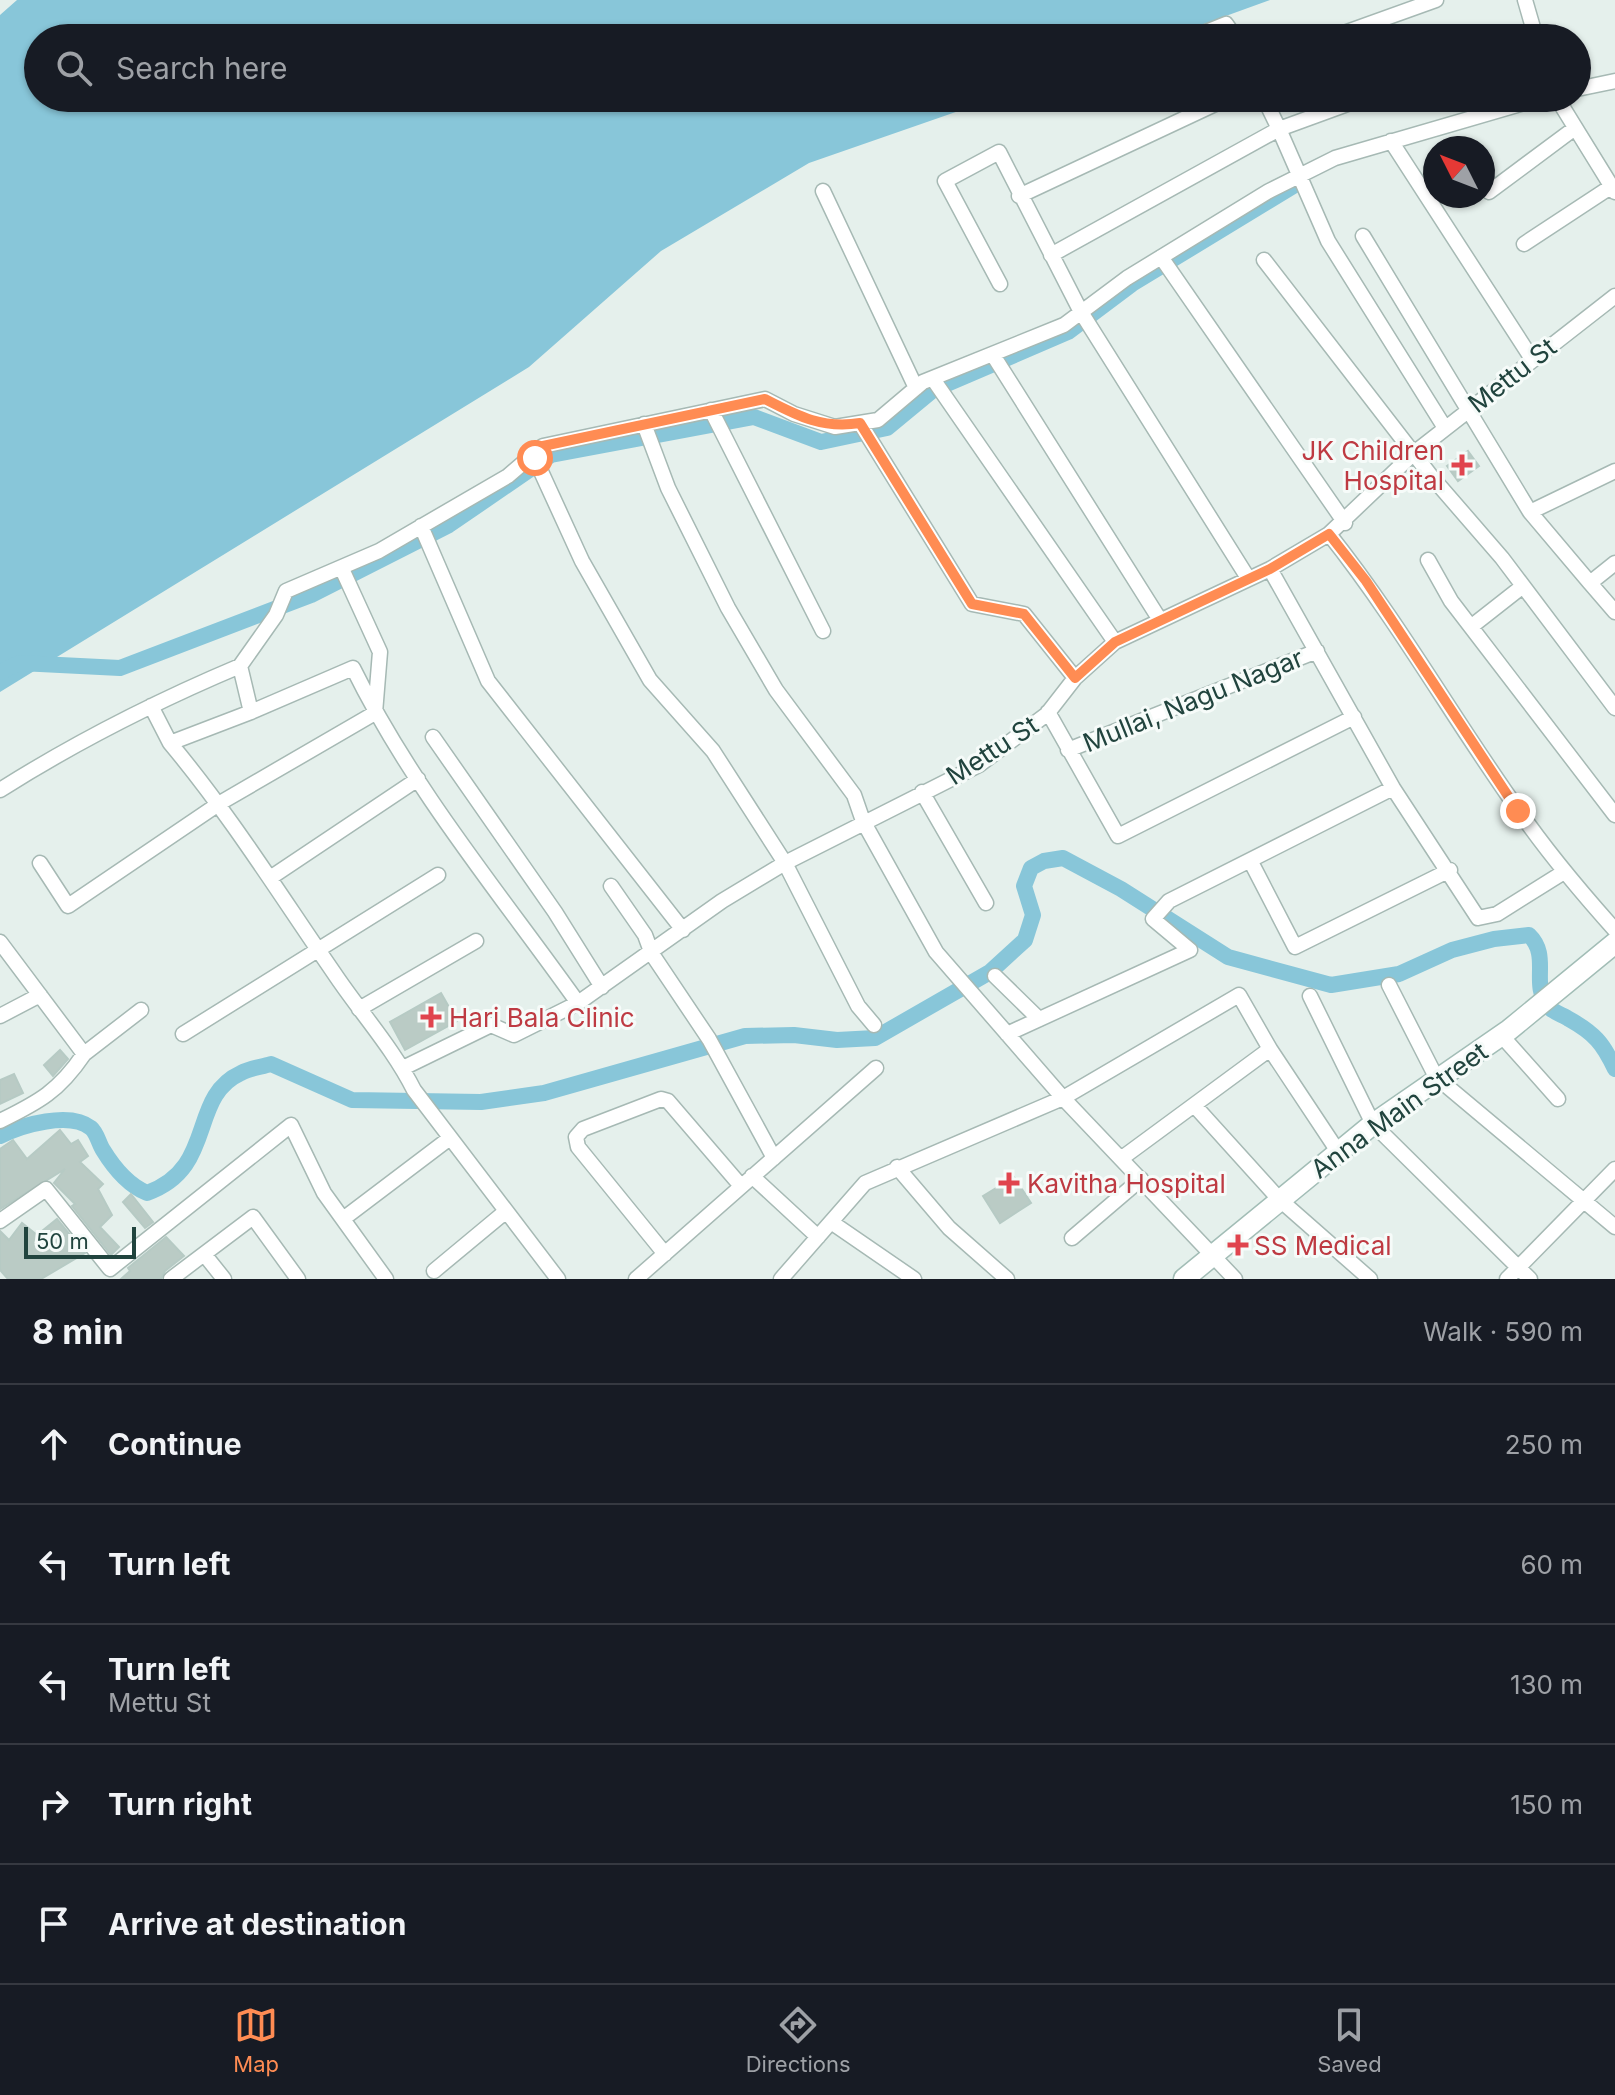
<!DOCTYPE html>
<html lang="en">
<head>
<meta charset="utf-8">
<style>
	:root { --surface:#171b24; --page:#242831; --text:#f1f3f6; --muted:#9ea1a6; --line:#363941; --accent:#ff8c53 }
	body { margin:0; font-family:Inter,sans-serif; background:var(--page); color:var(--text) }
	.compass { position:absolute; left:1423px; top:136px; width:72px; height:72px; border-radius:50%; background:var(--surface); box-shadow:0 2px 6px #0004; rotate:312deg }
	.scale { position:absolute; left:24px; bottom:20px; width:112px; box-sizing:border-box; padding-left:8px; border:4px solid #21443e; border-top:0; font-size:22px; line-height:28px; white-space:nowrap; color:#21443e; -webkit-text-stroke:6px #f6fbf9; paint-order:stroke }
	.stop { position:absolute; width:24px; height:24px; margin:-18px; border:6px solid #ff8c53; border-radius:50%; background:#fff }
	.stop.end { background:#ff8c53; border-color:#fff; box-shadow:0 2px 8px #0008 }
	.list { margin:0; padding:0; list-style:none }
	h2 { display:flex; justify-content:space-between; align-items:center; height:104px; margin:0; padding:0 32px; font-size:34px }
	h2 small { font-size:26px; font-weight:400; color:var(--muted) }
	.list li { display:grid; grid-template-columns:52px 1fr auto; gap:24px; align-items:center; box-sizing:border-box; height:120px; padding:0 32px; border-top:2px solid var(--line) }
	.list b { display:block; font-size:30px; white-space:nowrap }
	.list p { margin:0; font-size:26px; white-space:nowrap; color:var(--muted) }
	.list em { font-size:26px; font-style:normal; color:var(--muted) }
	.icon { flex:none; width:44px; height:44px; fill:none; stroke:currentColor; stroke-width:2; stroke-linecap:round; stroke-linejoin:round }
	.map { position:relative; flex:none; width:1615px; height:1279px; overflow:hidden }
	.search { position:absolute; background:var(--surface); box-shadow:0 2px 6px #0004; left:24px; right:24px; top:24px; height:88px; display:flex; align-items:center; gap:20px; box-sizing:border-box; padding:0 28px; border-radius:44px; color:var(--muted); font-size:30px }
	.sheet { height:704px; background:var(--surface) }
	nav { display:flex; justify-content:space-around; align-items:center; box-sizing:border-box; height:112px; border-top:2px solid var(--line); background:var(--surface); font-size:22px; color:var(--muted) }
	nav a { display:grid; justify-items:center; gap:4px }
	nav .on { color:var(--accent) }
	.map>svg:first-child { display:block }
	.water { fill:#88c6d9 }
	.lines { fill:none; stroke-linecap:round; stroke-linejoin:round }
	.canal { stroke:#88c6d9; stroke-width:16 }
	.building { fill:#bacbc5; stroke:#b6cac4; stroke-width:2 }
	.street-casing { stroke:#a6b9b4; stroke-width:17 }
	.secondary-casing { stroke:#a2bdb6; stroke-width:23 }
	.street { stroke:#fff; stroke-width:14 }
	.secondary { stroke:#fff; stroke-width:20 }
	.route { stroke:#ff8c53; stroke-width:10 }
	.health-dot { fill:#e0444e; stroke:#f6fbf9; stroke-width:3 }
	.labels { text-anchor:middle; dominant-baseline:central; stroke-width:6; stroke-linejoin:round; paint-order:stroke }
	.street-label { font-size:26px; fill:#21443e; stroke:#f6fbf9 }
	.health-label { font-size:26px; fill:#be3a42; stroke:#f6fbf9; text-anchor:start }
</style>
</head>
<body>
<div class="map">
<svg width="1615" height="1279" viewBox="0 0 1615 1279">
	<rect width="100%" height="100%" fill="#e5f0ec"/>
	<path class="water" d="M17,0H1270L1165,38H38V98H996L809,163L661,251L529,367L0,692V15Z"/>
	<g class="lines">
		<path class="canal" d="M0,672L20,663L120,668L311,595L449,525L551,455L754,417L821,442L887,428L933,390L1068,332L1132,284L1300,182
			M0,1136C22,1125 70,1111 91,1128C97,1133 99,1144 103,1150C114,1168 128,1185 147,1193C217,1168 188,1097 241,1073C250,1068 262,1067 271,1064L352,1100L481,1102L544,1093L745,1036L794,1035L837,1040L875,1038L990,972L1025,940L1033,915L1024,886L1031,868L1044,861L1063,858L1121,889L1228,957L1331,985L1399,974L1452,950L1494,939L1529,935C1551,956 1530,984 1548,1006C1552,1012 1563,1015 1569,1019C1594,1033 1603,1043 1615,1069"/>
	</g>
	<path class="building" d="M1468,451L1479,466L1458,481L1447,466Z
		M441,993L457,1021L405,1050L390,1022Z
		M60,1050L68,1059L53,1076L44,1065Z
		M14,1074L23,1093L0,1104V1080Z
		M60,1130L71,1144L78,1140L88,1156L80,1162L103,1184L98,1189L112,1215L100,1227L119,1247L111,1255L72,1206L75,1204L54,1183L65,1169L0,1209V1149L13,1140L27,1159Z
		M1014,1177L1031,1203L1000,1223L983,1196Z
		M131,1194L153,1222L145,1228L123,1202Z
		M57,1219L85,1253L41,1279H8L0,1270V1231L9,1240L22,1223L37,1235Z
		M166,1237L184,1256L165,1271L161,1279H121L130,1271L128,1268Z"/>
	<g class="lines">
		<g class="street-casing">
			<path id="street" d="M1525,0L1536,38
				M1191,38L1226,24L1236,38
				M1330,38L1436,0
				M1577,89L1615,81
				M1364,98L1279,129L1328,241L1445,428
				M1557,98L1615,192
				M1068,102L1075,98
				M1391,141L1532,359
				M823,191L916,388
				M1489,192L1575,128
				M1019,196L1228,98
				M1363,236L1530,512
				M1524,244L1612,186
				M1051,255L1279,129L1264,98
				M1161,257L1345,523
				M1264,260L1431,476L1502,558L1615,708
				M1000,284L945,181L999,152L1081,312L1248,578
				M993,355L1160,620
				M933,379L1115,642
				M711,410L823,631
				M860,423L972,604L1024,614L1075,678
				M644,424L668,488L728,608L776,690L854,795L863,821L936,952L1063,1098L1235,1279
				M533,454L582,561L650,680L713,751L785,863L858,1006L874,1025
				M421,526L488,681L683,930
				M1329,534C1399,622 1454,720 1519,811C1548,853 1581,892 1615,930
				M1428,560L1451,601L1615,815
				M1615,563L1590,583L1615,612
				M1270,569L1393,788L1478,918L1497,914L1564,872
				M1590,583L1530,512L1615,471
				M1472,626L1523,586
				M151,706L170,743
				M251,712L353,668C412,788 501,895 578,1003
				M1048,712L1118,836L1354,717
				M433,737L555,912L602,987
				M1068,750L1317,651
				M0,790C76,742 157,701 240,666
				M922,792L986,903
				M1251,862L1295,947L1450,870
				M40,863L68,906L220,803L375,713L380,652L342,569
				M270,878L418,779
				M611,886L645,935L652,954L709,1039L774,1158
				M0,942L84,1054L141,1010
				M995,976L1039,1019
				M1389,985L1436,1077L1615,1227
				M1310,996L1373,1124L1530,1279
				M359,1009L476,941
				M0,1016L40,995
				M183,1034L438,875
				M1007,1034L1190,950L1153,919L1169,901L1393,788
				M1501,1035L1558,1099
				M403,1068L491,1025L514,1035L578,1003L722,901L785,863L979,765L1047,714L1075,678L1115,642L1270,569L1329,534L1414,453L1615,296
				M1194,1105L1279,1199L1370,1279
				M0,1121C39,1102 59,1091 84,1054
				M1122,1158L1270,1049L1339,1153
				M897,1167L949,1228L1007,1279
				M752,1176L818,1237
				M343,1219L450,1138
				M0,1221L46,1189L110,1269L291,1125L324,1193L386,1279
				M831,1222L914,1279
				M1072,1238L1141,1179
				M204,1254L253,1217L298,1279
				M665,1254L578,1147L576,1137L583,1129L661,1099L668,1101L741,1186
				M434,1271L505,1212
				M171,1279L204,1254L224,1279
				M558,1279L414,1090C393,1048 360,1012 334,973C280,895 231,816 170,743L251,712L240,666L276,615L286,591L379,551L508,476L543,446L765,399L794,414L835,427L878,420L923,382L1064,325L1127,278L1269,191L1335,158L1541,98
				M636,1279L876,1068
				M781,1279L865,1183L1063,1098L1239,995L1270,1049
				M1507,1279L1615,1169"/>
		</g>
		<g class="secondary-casing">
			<path id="secondary" d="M1184,1279L1373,1124L1509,1030L1615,943"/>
		</g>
		<use href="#street" class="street"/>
		<use href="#secondary" class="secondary"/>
	</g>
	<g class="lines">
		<path class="route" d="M535,458L533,454L543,446L765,399C798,416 822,429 860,423L972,604L1024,614L1075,678L1115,642L1270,569L1329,534L1366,581L1518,811"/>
	</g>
	<g class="health-dot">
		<path d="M1458 453h8v8h8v8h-8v8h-8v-8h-8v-8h8z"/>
		<path d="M427 1005h8v8h8v8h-8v8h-8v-8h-8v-8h8z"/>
		<path d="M1005 1171h8v8h8v8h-8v8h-8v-8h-8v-8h8z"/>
		<path d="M1234 1233h8v8h8v8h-8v8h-8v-8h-8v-8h8z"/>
	</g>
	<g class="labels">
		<g class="street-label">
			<text transform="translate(1512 375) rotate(-38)">Mettu St</text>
			<text transform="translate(1193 700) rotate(-22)">Mullai, Nagu Nagar</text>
			<text transform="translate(992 750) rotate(-33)">Mettu St</text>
			<text transform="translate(1399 1110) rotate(-36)">Anna Main Street</text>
		</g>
		<g class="health-label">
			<text x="1444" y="450" text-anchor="end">JK Children<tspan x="1444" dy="30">Hospital</tspan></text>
			<text x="449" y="1017">Hari Bala Clinic</text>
			<text x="1027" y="1183">Kavitha Hospital</text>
			<text x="1254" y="1245">SS Medical</text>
		</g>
	</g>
</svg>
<svg class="compass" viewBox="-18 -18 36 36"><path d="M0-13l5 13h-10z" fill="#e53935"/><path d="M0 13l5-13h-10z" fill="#9ea1a6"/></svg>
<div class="scale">50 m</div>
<div class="stop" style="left:535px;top:458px"></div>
<div class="stop end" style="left:1518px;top:811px"></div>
<div class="search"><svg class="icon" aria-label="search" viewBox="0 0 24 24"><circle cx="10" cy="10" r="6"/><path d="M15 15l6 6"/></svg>Search here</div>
</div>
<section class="sheet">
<h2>8 min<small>Walk · 590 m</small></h2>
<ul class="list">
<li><svg class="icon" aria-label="ahead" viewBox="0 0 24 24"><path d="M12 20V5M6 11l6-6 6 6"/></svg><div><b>Continue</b></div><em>250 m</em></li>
<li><svg class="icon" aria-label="left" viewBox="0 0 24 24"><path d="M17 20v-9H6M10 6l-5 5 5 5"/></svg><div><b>Turn left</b></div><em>60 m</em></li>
<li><svg class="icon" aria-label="left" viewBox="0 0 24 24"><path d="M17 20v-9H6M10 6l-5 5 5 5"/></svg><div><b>Turn left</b><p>Mettu St</p></div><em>130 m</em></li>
<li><svg class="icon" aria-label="right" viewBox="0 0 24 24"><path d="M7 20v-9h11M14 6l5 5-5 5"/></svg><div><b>Turn right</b></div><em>150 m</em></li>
<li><svg class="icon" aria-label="arrive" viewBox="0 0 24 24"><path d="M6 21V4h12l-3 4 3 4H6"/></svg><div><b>Arrive at destination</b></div></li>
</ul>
</section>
<nav>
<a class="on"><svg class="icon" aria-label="map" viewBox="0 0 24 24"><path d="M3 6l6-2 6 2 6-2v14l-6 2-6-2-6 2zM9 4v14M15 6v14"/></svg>Map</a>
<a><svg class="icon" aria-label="directions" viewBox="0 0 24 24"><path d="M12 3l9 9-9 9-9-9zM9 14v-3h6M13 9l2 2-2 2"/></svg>Directions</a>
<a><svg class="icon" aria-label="saved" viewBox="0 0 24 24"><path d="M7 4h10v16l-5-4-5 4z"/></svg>Saved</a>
</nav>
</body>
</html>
